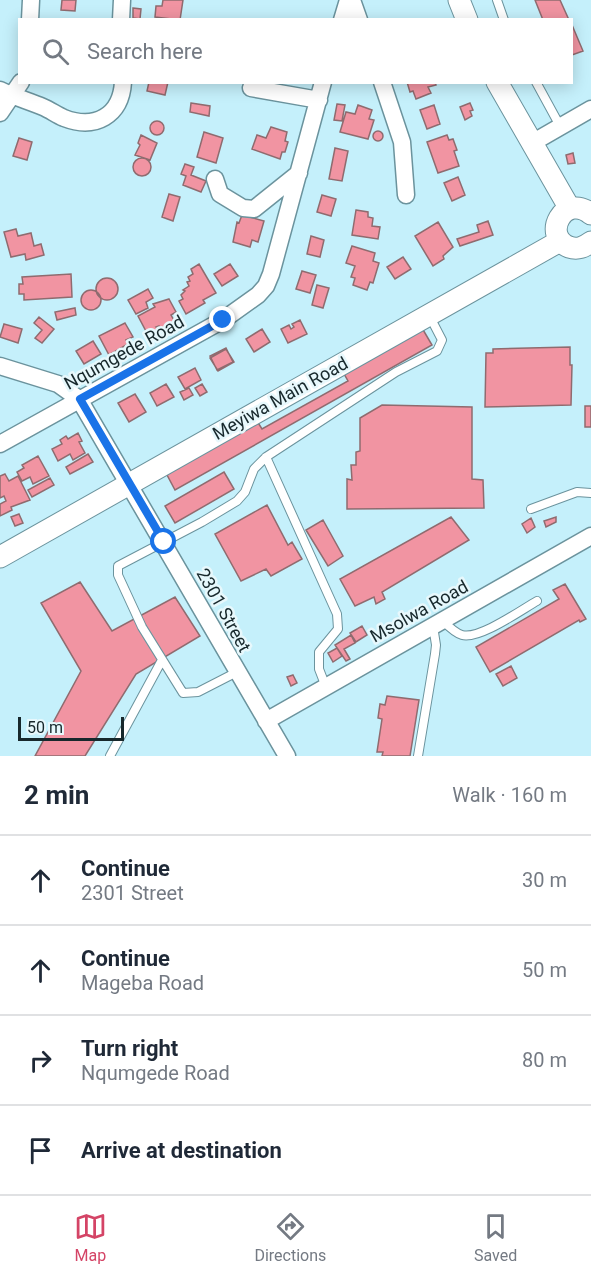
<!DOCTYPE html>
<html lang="en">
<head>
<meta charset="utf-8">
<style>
	:root { --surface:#fff; --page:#f2f2f3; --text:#1f2937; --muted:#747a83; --line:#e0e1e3; --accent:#d44466 }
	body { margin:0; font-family:Roboto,sans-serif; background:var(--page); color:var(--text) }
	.scale { position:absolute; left:18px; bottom:15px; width:106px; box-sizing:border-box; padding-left:6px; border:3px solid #17282c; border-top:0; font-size:16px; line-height:21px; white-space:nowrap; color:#17282c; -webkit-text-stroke:4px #e7f8fc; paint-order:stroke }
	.stop { position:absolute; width:18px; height:18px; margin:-14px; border:4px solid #1a73e8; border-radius:50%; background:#fff }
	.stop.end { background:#1a73e8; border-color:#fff; box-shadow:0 2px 6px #0008 }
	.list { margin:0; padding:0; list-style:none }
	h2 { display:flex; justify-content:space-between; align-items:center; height:78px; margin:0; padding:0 24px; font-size:26px }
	h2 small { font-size:20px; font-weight:400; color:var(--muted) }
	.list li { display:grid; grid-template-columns:39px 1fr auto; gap:18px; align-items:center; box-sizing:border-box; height:90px; padding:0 24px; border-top:2px solid var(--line) }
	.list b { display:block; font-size:22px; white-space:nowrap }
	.list p { margin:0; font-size:20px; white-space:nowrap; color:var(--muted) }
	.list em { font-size:20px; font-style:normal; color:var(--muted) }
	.icon { flex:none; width:33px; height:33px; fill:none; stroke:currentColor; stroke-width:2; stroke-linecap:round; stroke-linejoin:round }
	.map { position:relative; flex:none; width:591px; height:756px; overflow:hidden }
	.search { position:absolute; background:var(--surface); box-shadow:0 3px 15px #0003; left:18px; right:18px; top:18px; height:66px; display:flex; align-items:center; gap:15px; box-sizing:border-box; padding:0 21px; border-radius:0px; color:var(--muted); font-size:22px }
	.sheet { height:438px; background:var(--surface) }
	nav { display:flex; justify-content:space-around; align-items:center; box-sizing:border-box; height:84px; border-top:2px solid var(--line); background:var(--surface); font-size:16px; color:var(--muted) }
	nav a { display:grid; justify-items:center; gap:3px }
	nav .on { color:var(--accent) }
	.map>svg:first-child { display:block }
	.building { fill:#f194a2; stroke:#8f6b6f; stroke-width:1.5 }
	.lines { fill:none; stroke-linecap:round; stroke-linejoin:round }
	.service-casing { stroke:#6b939d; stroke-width:10 }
	.minor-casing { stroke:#6b939d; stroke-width:19 }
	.tertiary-casing { stroke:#6b939d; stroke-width:23 }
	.service { stroke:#fff; stroke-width:8 }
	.minor { stroke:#fff; stroke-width:16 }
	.tertiary { stroke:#fff; stroke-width:21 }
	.route { stroke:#1a73e8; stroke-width:8 }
	.labels { text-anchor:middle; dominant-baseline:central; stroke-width:5; stroke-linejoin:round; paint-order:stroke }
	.street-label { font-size:18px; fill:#17282c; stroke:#e7f8fc }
</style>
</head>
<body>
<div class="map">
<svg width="591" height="756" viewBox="0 0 591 756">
	<rect width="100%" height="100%" fill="#c5f0fb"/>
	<path class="building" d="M62,0H76L75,11L61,10Z
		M163,0H183L180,20L155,17L156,6H162Z
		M535,0H560L569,20H543Z
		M133,8L141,9L140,19L133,18Z
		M572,25L583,51L572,55Z
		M149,82H168L165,95L147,91Z
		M407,82H435L436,85L428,87L431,93L416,99L413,91L410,92Z
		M191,103L210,106L209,116L190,112Z
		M470,103L473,110L470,111L472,116L465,120L460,107Z
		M337,104L345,105L342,121L334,120Z
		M358,105L372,110L369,119L374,120L368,139L340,132L346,112L355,114Z
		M434,105L440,124L427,129L420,110Z
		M150 128a7 7 0 1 1 14 0a7 7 0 1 1-14 0Z
		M271,127L287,132L285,141L288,142L285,152H282L280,159L252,149L257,135L266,138Z
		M373 136a5 5 0 1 1 10 0a5 5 0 1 1-10 0Z
		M204,132L223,138L216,163L197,157Z
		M141,135L157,143L150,160L135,155L140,145L138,143Z
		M447,135L449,140L453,139L457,150L454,151L459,166L438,173L427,142Z
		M19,138L32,142L27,160L13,156Z
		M335,148L348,151L342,181L329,179Z
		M573,153L575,163L568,164L566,155Z
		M133 167a9 9 0 1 1 18 0a9 9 0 1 1-18 0Z
		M185,164L194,167L191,175L206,181L201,192L183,185L186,176L181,174Z
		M458,177L465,195L452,201L444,183Z
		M169,194L180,197L173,221L162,217Z
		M322,195L336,199L331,216L317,212Z
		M356,210L368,212V217L373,218L372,226L380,227L378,239L352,235Z
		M242,215L264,221L258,242L252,240L250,247L233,242L237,222L239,223Z
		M488,221L493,235L460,246L457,239L479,232L477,225Z
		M438,222L453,247L443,256L444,259L433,266L415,236Z
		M16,229L18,236L31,233L34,246L41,244L44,255L26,260L25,254L11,257L4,232Z
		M311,236L324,240L320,257L307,254Z
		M352,246L375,253L373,261L379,263L373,283L370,282L367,290L353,285L355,278L351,277L355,266L346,263Z
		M403,257L411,269L395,279L387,267Z
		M199,264L216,293L203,300L205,303L186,314L179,301L183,299L181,295L185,291L183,290L189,286L187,282L190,281L188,277L193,274L191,269Z
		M230,264L238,276L222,286L214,274Z
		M302,271L316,275L310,293L296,289Z
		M71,274L72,297L24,300V294H19V284H23L22,277Z
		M96 289a11 11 0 1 1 22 0a11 11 0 1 1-22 0Z
		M317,285L329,288L323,308L312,305Z
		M148,289L153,298L146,302L148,308L136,314L128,300Z
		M81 300a10 10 0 1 1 20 0a10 10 0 1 1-20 0Z
		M169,299L176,312L171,315L175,322L161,329L159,326L156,327L158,329L148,335L138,316L155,307L153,304Z
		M75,308L76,315L57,320L55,312Z
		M39,317L54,329L42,343L35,338L42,330L34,323Z
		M300,320L307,334L288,343L281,329L289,325L291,329L294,327L292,324Z
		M125,323L133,337L126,340L128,344L109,355L99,336Z
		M4,324L22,329L18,343L0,337Z
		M422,328L432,345L175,490L166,473L257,421L262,429L348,381L343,372Z
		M262,329L270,342L254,352L246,339Z
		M93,341L101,354L84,364L76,351Z
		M570,347V365H572L571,405L485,407L486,353H493V349Z
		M226,348L233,362L217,370L210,356Z
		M226,349L234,362L218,371L210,358Z
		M195,368L201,380L185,389L178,377Z
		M166,384L174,397L157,406L150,393Z
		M202,384L207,392L200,396L195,388Z
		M189,388L193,395L184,400L180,392Z
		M135,394L146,412L129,422L118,403Z
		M382,405L472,407V479L483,480L484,508L347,509V479L352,480L351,465H356V452L360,451V418Z
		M585,406H591V427H585Z
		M78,433L82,441L79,442L85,453L73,460L70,454L58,461L52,449L62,444L60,440L66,436L68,439Z
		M88,454L93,462L70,474L66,467Z
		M38,456L49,476L33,484L30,477L22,481L17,472L24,468L22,465Z
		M224,472L234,489L175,523L165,506Z
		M5,474L9,481L18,476L30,500L11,507L12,510L0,516V504L6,501L4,496L0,498V476Z
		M50,478L54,485L32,497L28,490Z
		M267,505L288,545L292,542L302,559L271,576L266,569L241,581L215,534Z
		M19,514L23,523L15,526L11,517Z
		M451,517L469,540L382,592L385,599L376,604L374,597L355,606L340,579Z
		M556,517V522L546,527L544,521Z
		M531,518L535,527L527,533L522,524Z
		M323,520L343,556L328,566L306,530Z
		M80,582L112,631L175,597L200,636L136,674L85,756H35L81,671L41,603Z
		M565,584L586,619L580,622L579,620L490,672L476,647L559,599L553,590Z
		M362,626L367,635L356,642L350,633Z
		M351,635L355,643L344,649L350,659L346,661L335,645Z
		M241,636L245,644L239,647L235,639Z
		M337,648L342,656L333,662L328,653Z
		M511,666L517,678L503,686L496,674Z
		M293,675L297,683L291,686L287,677Z
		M387,696L419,700L410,756H382L383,752H377L382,719L378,718L380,704L385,705Z"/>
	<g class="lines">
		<g class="service-casing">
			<path id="service" d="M497,0L504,20
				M536,82L560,126
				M266,457L337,614L338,629L319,652V669L326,687
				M531,509L577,492L591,493
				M443,621C448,626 455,633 462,635C479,640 521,610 537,601
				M237,672L198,692L183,693L142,627L118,575V566L202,522L237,501L245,492L254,469L266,457L396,372L437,351L442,340L429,315
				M110,756L162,660
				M418,756L435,654L436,645L433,626"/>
		</g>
		<g class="minor-casing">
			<path id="minor" d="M352,0L359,20
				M30,20L31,0
				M121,20L122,0
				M342,20L348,0
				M382,82L402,142L406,195
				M251,88L319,100
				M0,90C14,97 29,101 43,107C50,110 57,115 64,118C95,130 121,116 123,82
				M0,113L21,82
				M532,143L591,109
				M215,179L220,194L243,208L254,209L299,173
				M0,366L58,384L79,399L287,756
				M0,444L223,320L258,295L266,286L271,274L323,82
				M266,721L591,536"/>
		</g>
		<g class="tertiary-casing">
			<path id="tertiary" d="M459,0L467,20
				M497,82L570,209
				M591,214C564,192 541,236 569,247C578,250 584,247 591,242
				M0,557L560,241"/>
		</g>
		<use href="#service" class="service"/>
		<use href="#minor" class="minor"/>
		<use href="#tertiary" class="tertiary"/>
	</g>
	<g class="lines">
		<path class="route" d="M164,542L80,399L223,320"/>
	</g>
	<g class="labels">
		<g class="street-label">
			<text transform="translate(124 352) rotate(-29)">Nqumgede Road</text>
			<text transform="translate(280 398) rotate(-29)">Meyiwa Main Road</text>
			<text transform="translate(224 610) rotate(61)">2301 Street</text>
			<text transform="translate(419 611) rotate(-29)">Msolwa Road</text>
		</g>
	</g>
</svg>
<div class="scale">50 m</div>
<div class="stop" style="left:164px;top:542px"></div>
<div class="stop end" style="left:223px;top:320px"></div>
<div class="search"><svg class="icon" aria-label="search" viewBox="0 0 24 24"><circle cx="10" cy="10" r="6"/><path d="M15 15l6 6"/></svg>Search here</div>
</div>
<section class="sheet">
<h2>2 min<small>Walk · 160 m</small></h2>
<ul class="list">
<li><svg class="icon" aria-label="ahead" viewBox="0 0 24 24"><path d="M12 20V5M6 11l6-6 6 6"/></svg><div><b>Continue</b><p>2301 Street</p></div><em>30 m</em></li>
<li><svg class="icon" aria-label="ahead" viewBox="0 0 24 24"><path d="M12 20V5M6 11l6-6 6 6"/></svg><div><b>Continue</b><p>Mageba Road</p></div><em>50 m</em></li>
<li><svg class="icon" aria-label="right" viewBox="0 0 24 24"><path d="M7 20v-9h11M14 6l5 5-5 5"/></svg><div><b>Turn right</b><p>Nqumgede Road</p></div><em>80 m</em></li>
<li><svg class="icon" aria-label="arrive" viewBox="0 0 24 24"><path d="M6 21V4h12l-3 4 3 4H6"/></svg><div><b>Arrive at destination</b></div></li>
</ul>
</section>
<nav>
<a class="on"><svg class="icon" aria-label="map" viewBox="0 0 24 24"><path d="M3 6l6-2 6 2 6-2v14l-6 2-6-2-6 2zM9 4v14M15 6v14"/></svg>Map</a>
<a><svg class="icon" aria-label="directions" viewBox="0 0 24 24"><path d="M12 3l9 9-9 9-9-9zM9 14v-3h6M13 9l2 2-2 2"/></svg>Directions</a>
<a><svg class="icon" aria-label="saved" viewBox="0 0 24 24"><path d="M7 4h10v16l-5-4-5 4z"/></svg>Saved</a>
</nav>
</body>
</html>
